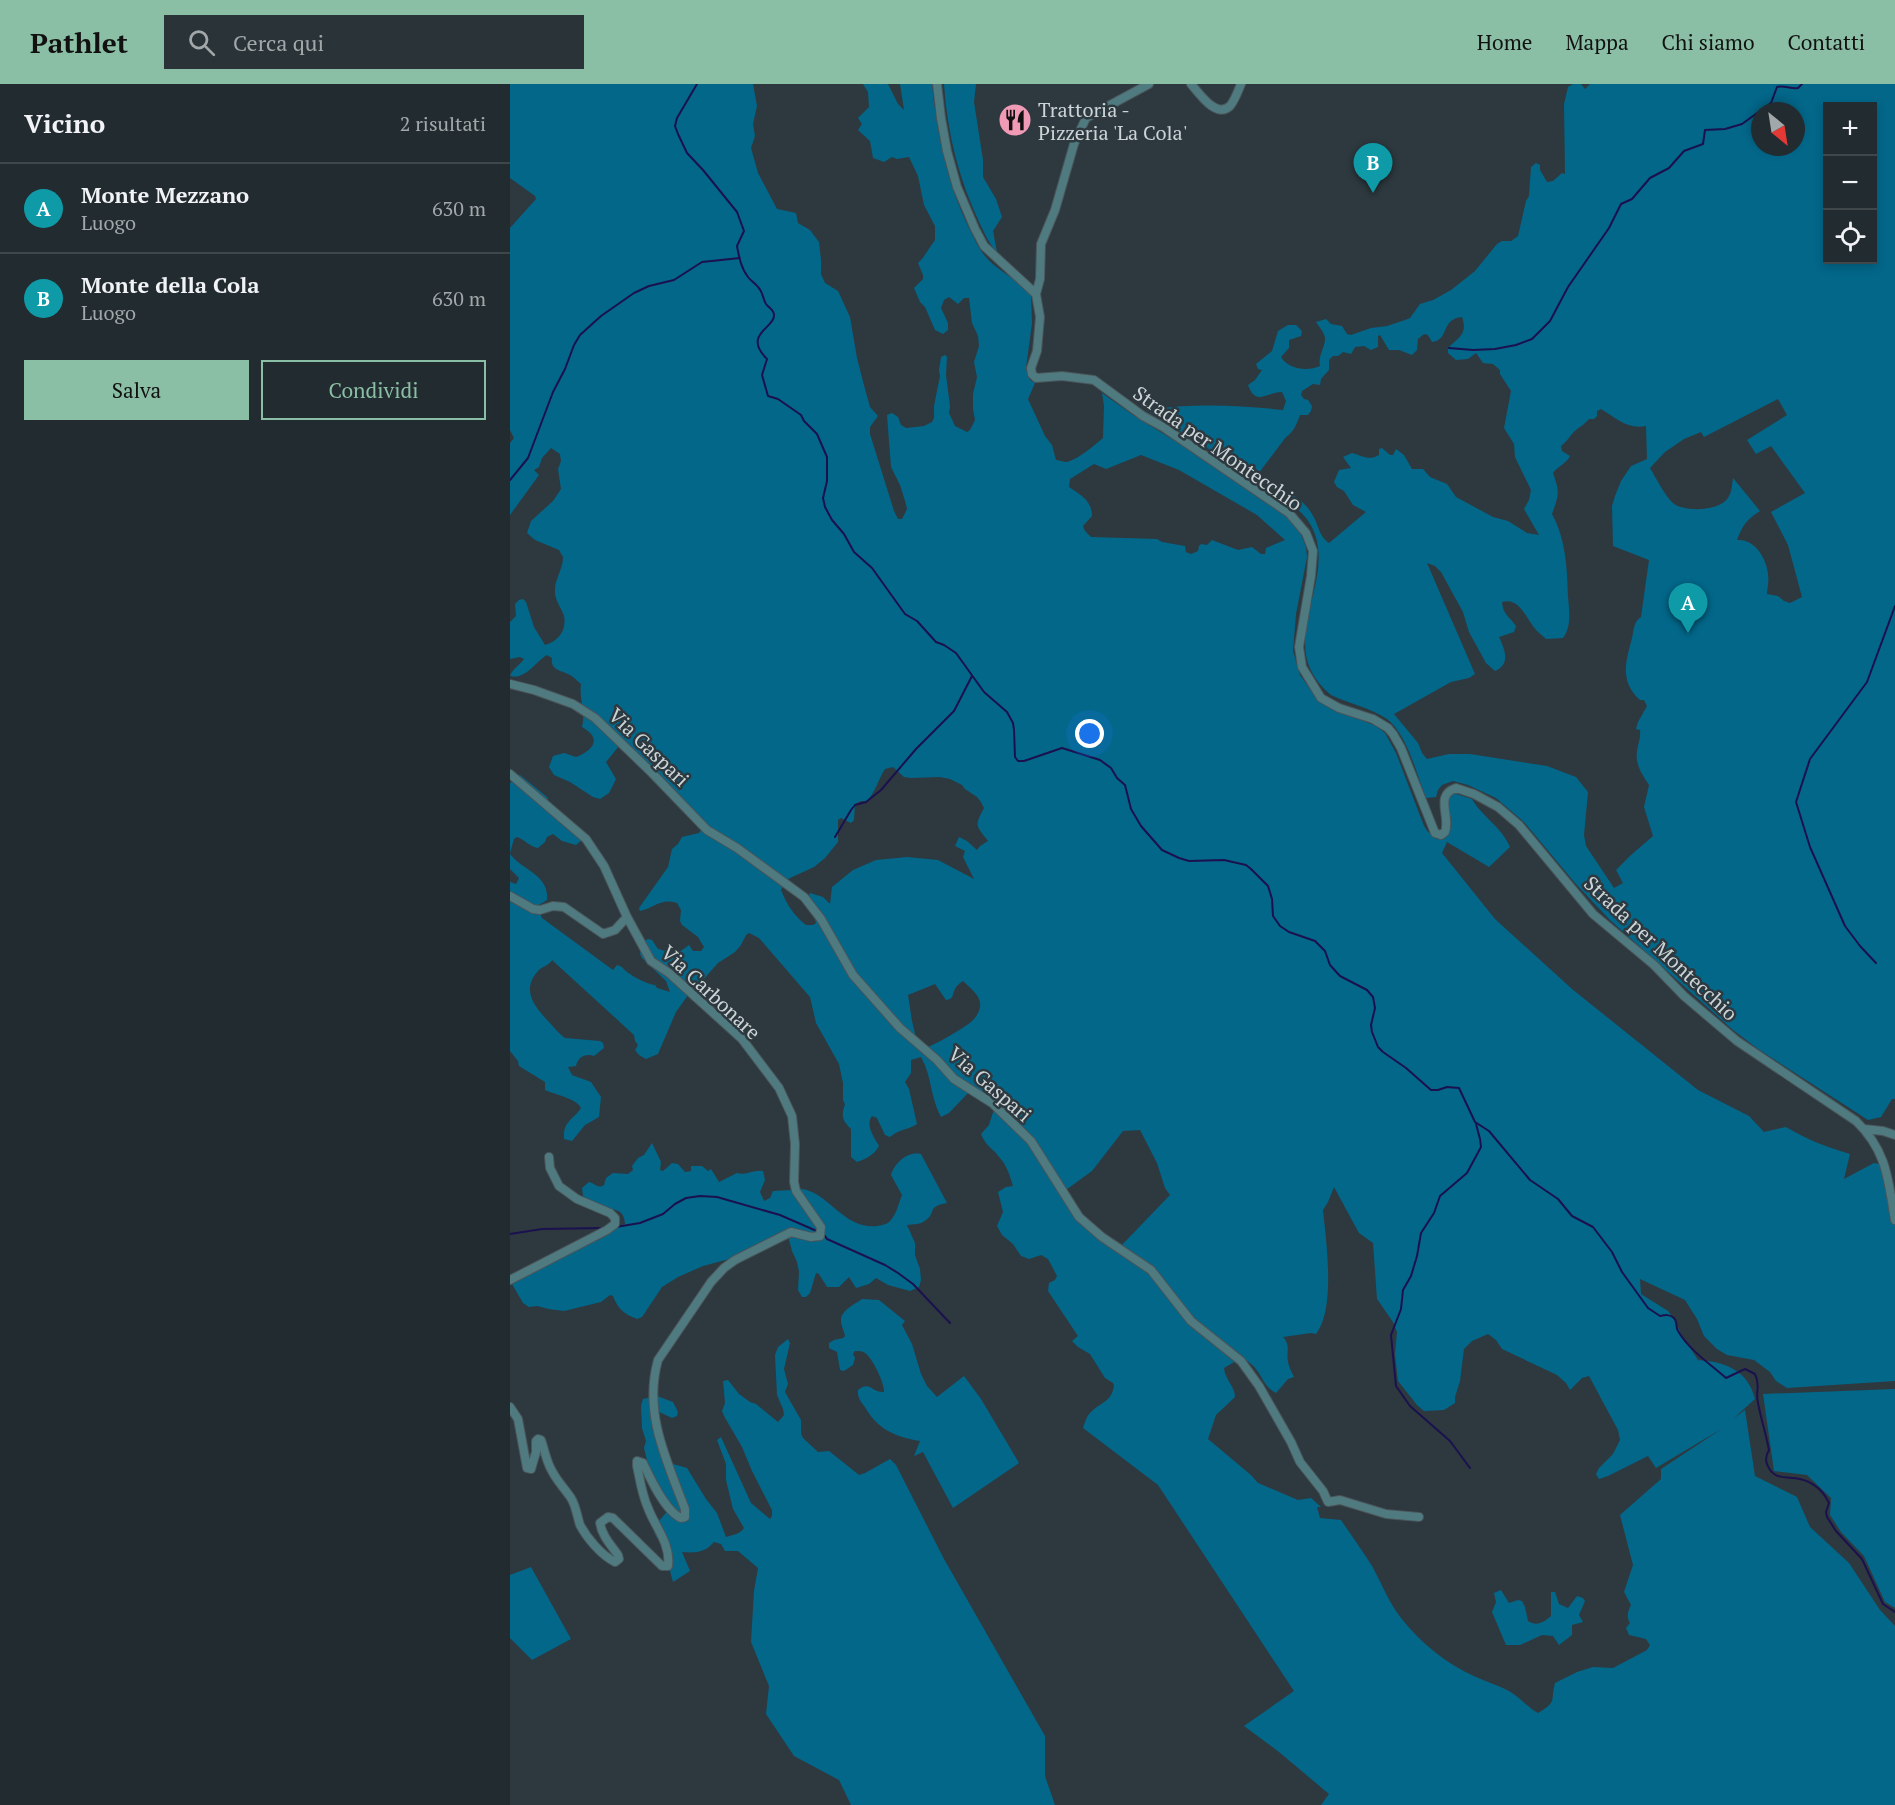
<!DOCTYPE html>
<html lang="it">
<head>
<meta charset="utf-8">
<style>
	:root { --surface:#222b2f; --page:#2a3337; --text:#f1f3f6; --muted:#a2a7aa; --line:#3f474b; --accent:#8abfa5 }
	body { margin:0; font-family:"PT Serif",serif; background:var(--page); color:var(--text) }
	.controls { position:absolute; right:18px; top:18px; display:grid; overflow:hidden; border-radius:0px; box-shadow:0 3px 9px #0003 }
	.controls button { width:54px; height:54px; display:grid; place-items:center; padding:0; border:0; border-bottom:2px solid var(--line); background:var(--surface); color:var(--text); font:30px sans-serif }
	.compass { position:absolute; left:1241px; top:18px; width:54px; height:54px; border-radius:50%; background:var(--surface); box-shadow:0 3px 9px #0003; rotate:150deg }
	.you { position:absolute; left:580px; top:650px; width:21px; height:21px; margin:-15px; border:4px solid #fff; border-radius:50%; background:#1a73e8; box-shadow:0 0 0 9px #1a73e833 }
	.badge { display:grid; place-items:center; width:39px; height:39px; border-radius:50%; background:var(--accent); color:#fff; font-size:20px; font-weight:700 }
	.pin { position:absolute; translate:-50% -50px; filter:drop-shadow(0 2px 3px #0008) }
	.pin::after { content:''; position:absolute; top:32px; width:21px; height:18px; background:inherit; clip-path:polygon(0 0,100% 0,50% 100%) }
	.list { margin:0; padding:0; list-style:none }
	h2 { display:flex; justify-content:space-between; align-items:center; height:78px; margin:0; padding:0 24px; font-size:26px }
	h2 small { font-size:20px; font-weight:400; color:var(--muted) }
	.list li { display:grid; grid-template-columns:39px 1fr auto; gap:18px; align-items:center; box-sizing:border-box; height:90px; padding:0 24px; border-top:2px solid var(--line) }
	.list b { display:block; font-size:22px; white-space:nowrap }
	.list p { margin:0; font-size:20px; white-space:nowrap; color:var(--muted) }
	.list em { font-size:20px; font-style:normal; color:var(--muted) }
	.actions { display:flex; gap:12px; padding:18px 24px }
	.actions a { flex:1; padding:14px 0; border:2px solid var(--accent); border-radius:0px; text-align:center; font-size:21px; color:var(--accent) }
	.actions .main { background:var(--accent); color:#111 }
	.icon { flex:none; width:33px; height:33px; fill:none; stroke:currentColor; stroke-width:2; stroke-linecap:round; stroke-linejoin:round }
	.map { position:relative; flex:none; width:1385px; height:1721px; overflow:hidden }
	header { display:flex; align-items:center; gap:36px; box-sizing:border-box; height:84px; padding:0 30px; background:var(--accent); color:#111 }
	header strong { font-size:28px }
	nav { display:flex; gap:33px; margin-inline-start:auto; font-size:21px }
	.search { width:420px; height:54px; background:var(--page); display:flex; align-items:center; gap:15px; box-sizing:border-box; padding:0 21px; border-radius:0px; color:var(--muted); font-size:22px }
	main { display:flex }
	aside { flex:1; background:var(--surface) }
	.map>svg:first-child { display:block }
	.green { fill:#03678a; fill-rule:evenodd }
	.lines { fill:none; stroke-linecap:round; stroke-linejoin:round }
	.stream { stroke:#1b114f; stroke-width:2 }
	.minor-casing { stroke:#4a555a; stroke-width:10 }
	.minor { stroke:#4f7a7f; stroke-width:8 }
	.labels { text-anchor:middle; dominant-baseline:central; stroke-width:5; stroke-linejoin:round; paint-order:stroke }
	.poi-label { font-size:20px; fill:#ccd4d7; stroke:#2d393f; text-anchor:start }
	.street-label { font-size:20px; fill:#ccd4d7; stroke:#2d393f }
</style>
</head>
<body>
<header>
<strong>Pathlet</strong>
<div class="search"><svg class="icon" aria-label="search" viewBox="0 0 24 24"><circle cx="10" cy="10" r="6"/><path d="M15 15l6 6"/></svg>Cerca qui</div>
<nav><a>Home</a><a>Mappa</a><a>Chi siamo</a><a>Contatti</a></nav>
</header>
<main>
<aside>
<h2>Vicino<small>2 risultati</small></h2>
<ul class="list">
<li><span class="badge" style="background:#0f9aa8">A</span><div><b>Monte Mezzano</b><p>Luogo</p></div><em>630 m</em></li>
<li><span class="badge" style="background:#0f9aa8">B</span><div><b>Monte della Cola</b><p>Luogo</p></div><em>630 m</em></li>
</ul>
<div class="actions"><a class="main">Salva</a><a>Condividi</a></div>
</aside>
<div class="map">
<svg width="1385" height="1721" viewBox="0 0 1385 1721">
	<rect width="100%" height="100%" fill="#2d393f"/>
	<path class="green" d="M0,0H243L247,22L243,40L245,52L241,64L248,89L267,125L286,129L288,139L300,146L309,158L311,176V190L315,199L328,207L340,233L347,274L355,305L360,323L368,332L360,343V350L384,427L388,435H392L397,425L395,417L390,401L381,383L377,331L382,329L388,333L391,341L396,344L414,342L422,338L424,334V322L430,292L429,286L431,273L435,271L437,273L436,291L440,322L439,329L445,342L457,348L460,346L465,336L463,325V310L467,293L464,278L469,262L468,252L462,239L459,214H454L448,220L439,213L434,216L431,224L438,239V246L433,250L425,246L415,223L410,218L404,204L413,195V191L408,179L412,175L425,156V142L414,121L408,92L399,73L387,75L382,73L374,78L363,74L360,57L348,46L352,40L348,34L359,23L358,8L353,0H378L388,20L394,26L390,0H422C427,50 437,98 459,144C464,153 468,164 475,172C488,188 508,195 521,210L522,239L516,284L520,296L525,299L518,315L535,352L542,361L546,376C548,376 554,378 556,378C566,377 585,361 593,354L594,322L592,309L623,331L707,383L765,422L782,436L789,445L796,463L797,473L786,530L783,567L790,591L806,613L816,622L866,642L875,649L886,669L914,742L918,748L927,752L939,747L940,733L937,715L943,709L962,715C973,734 991,742 1000,763L979,783L937,758L932,769L985,835L1062,905L1188,1006L1239,1032L1254,1048L1276,1043C1296,1055 1316,1063 1340,1070L1334,1095L1364,1079L1376,1081L1385,1123V1297L1277,1304L1266,1297L1260,1288L1244,1276L1217,1271L1207,1265L1194,1252L1187,1235L1175,1216L1130,1195L1131,1210L1158,1227L1164,1235L1171,1250L1188,1276C1215,1278 1238,1286 1245,1315L1223,1335L1235,1326L1245,1392L1287,1413L1300,1443L1339,1479L1370,1526L1385,1542V1721H811L819,1710L769,1668L734,1642L784,1607L648,1401L573,1344C575,1338 577,1331 582,1327C593,1317 601,1318 604,1302L603,1299L595,1294L580,1270L568,1263L562,1257L568,1252L538,1207L539,1199L545,1196L547,1192L538,1175L531,1171L519,1175L511,1172L503,1160L492,1151L487,1142L493,1128L488,1108L496,1103L503,1102C500,1092 497,1082 490,1074C483,1064 476,1063 471,1050L479,1041L485,1022L460,1007L439,1029L431,1033C420,1013 422,992 411,973L401,976V989L395,998L399,1005L407,1040C396,1047 391,1044 380,1053L375,1051L367,1034L362,1032C355,1041 364,1053 369,1062C364,1071 356,1075 347,1078L341,1073V1045C332,1036 331,1032 335,1020L333,1016V999L329,980L306,939L300,913L249,854L239,849L236,851L231,861L225,868L208,879L192,897L186,900L166,928L148,970L136,975L129,971L125,966L128,961L125,957L124,951L42,876C39,882 32,882 28,887C11,906 24,922 38,937C44,943 48,949 55,954L90,957L93,959L94,964L84,972C75,969 68,973 66,982L58,983L62,991L81,998L91,1013L89,1033L75,1041L62,1057L54,1055C53,1037 62,1037 71,1024C66,1014 46,1011 35,1006V998L9,982L8,977L0,967V798L6,800L9,794L0,785V770C12,786 40,791 37,816L29,821L28,825L32,834L103,886L107,881L112,883C117,890 136,900 145,901L147,904L160,908L156,897L132,874L130,870L132,858L138,855L142,856L148,865C165,869 165,872 179,861L183,867H191L194,863L188,853L172,841L170,837L171,826L167,819C150,814 145,824 130,827L129,824L158,783L162,765L168,760L172,753L189,749L195,741L109,662L96,678L106,695L99,709L90,715L83,713L60,698L44,691L39,683L43,672L54,669L66,673C84,666 92,654 72,643C76,626 69,617 71,600C68,598 66,595 63,593C54,586 40,588 42,574L37,571C25,578 16,596 0,592C3,584 9,582 14,575L10,573L0,575V538L6,532L5,520L9,516L13,515L16,518L24,543L35,561C48,558 57,546 54,532C51,523 44,516 45,505C45,495 53,485 53,473L49,466L25,456L17,449L21,437L43,417L51,405L48,385L51,377L50,370L41,364L32,374L29,383L24,386L29,391L0,431V359L4,354L0,346V144L26,115L25,112L0,94ZM631,371L669,386L747,431L775,456L756,464L755,470H751L742,463L728,466L702,456L697,461L691,460L689,462L688,467L681,470L676,468L675,462L652,458L647,455L581,453L575,447L573,442L582,432C582,417 571,411 559,403L560,395L584,380L596,385ZM383,683L394,693L401,694L430,693L440,695L452,701L455,705L467,713L471,718L474,724C464,743 466,741 478,757L470,762L467,766L457,757L449,753L445,762L455,767L453,773L464,795L428,776L397,773L366,776L343,786L322,803L320,820L313,813L300,809L296,815L302,826L306,839L303,841H296C284,832 276,819 271,806L275,798L280,794L304,783L315,774L328,758V736L331,734L341,739L344,736L345,720L351,717H357C366,707 368,696 375,685ZM453,897C459,903 469,910 470,919C471,925 467,932 463,936C457,943 418,965 409,966L402,937L398,911L425,900L436,916C444,915 442,911 445,905C446,902 450,899 453,897ZM630,1046L647,1079L655,1104L660,1111L609,1164L561,1126L553,1108L582,1087L613,1047ZM824,1103L849,1149L863,1159L867,1215L883,1238L887,1248L885,1270L888,1297L907,1321L914,1327L934,1326L945,1319V1313L950,1297L954,1265L962,1257L978,1250L986,1256L992,1265L1047,1291L1056,1299L1060,1306L1072,1294L1079,1292L1108,1346L1110,1356L1103,1370L1089,1384L1086,1390L1089,1395L1098,1392L1138,1372L1146,1384L1213,1344L1151,1385V1395L1110,1431L1123,1481L1114,1508L1121,1521C1118,1527 1116,1533 1120,1539L1116,1544L1119,1551L1136,1555L1140,1561L1137,1566L1103,1584L1083,1583L1067,1588L1045,1599C1040,1618 1048,1617 1028,1629C1017,1623 1011,1614 999,1607C988,1601 977,1598 966,1593C936,1580 911,1559 891,1534C879,1519 871,1498 862,1482C852,1466 841,1451 831,1436L810,1434L807,1423H811L801,1414L788,1416L748,1399L741,1391L698,1355L706,1331L725,1313C725,1302 715,1296 714,1284L731,1274C753,1283 749,1300 766,1309L778,1295L784,1293C782,1289 779,1283 778,1278C776,1268 781,1261 773,1253L801,1249L806,1250C826,1225 816,1156 813,1126L818,1118Z
		M434,0H466L464,18L473,76V93L486,115L492,133L483,147L487,168C479,160 475,150 470,140C449,96 437,49 434,0Z
		M1063,0H1071L1075,5L1080,0H1385V1015H1382L1371,1033L1358,1036L1248,965L1223,946L1100,836L1065,799L1014,738L986,714L958,701L943,697L932,701L928,706L926,713L916,714C907,691 897,650 877,635C863,625 838,619 821,611C758,559 834,494 799,438C791,426 776,416 764,408C782,404 800,422 806,438C809,445 811,454 819,459L856,428L843,421L834,407L827,403L824,398L829,386L841,384L833,373L842,369C853,372 859,377 869,371V365L872,364L880,371H883L886,365L894,371L902,385H913L920,393L937,400L946,413L983,433L998,437L1017,449L1029,451L1014,425L1019,416L1021,406L1005,373L1004,360L994,344L1001,307L990,290V286L983,280L973,279L966,269L958,275L946,276L938,269V264C949,253 958,250 952,233C930,235 940,256 922,258L918,251L914,250L908,255L907,266L902,271L889,266H879L870,251L868,252V263L861,266L854,262L845,263L841,270L833,268L828,272H823L819,276V286L811,295L810,301L803,300L792,307L791,311L794,315L798,316L802,322L801,327L798,331H790C787,339 784,348 776,353L745,394L636,326C682,319 728,321 773,326L776,317L772,308C757,308 746,323 738,301L745,296L752,286L748,285L746,280L762,267L768,247L778,241H786L792,247L791,252L779,256V264L771,273C778,285 797,288 810,282C808,272 814,265 815,256C816,250 809,243 806,238L816,235L821,240L832,242L837,250L841,251L861,244L877,242L895,236L900,234L910,220L923,216L941,206L965,187L987,160L992,157H1001L1008,152L1016,117L1019,112L1021,83L1026,79L1030,81V86L1037,98L1043,97L1052,89L1055,90L1054,20L1058,3ZM1318,22H1362V176H1318ZM1250,27H1286V63H1250ZM1268,315L1277,331L1237,356L1246,370L1261,362L1295,409L1261,428L1278,461L1292,513L1280,519L1274,517L1268,512L1257,510C1257,506 1258,503 1258,500C1261,481 1247,454 1227,456C1232,442 1237,435 1250,427L1223,394C1222,400 1222,407 1219,412C1213,427 1174,429 1163,419C1155,412 1146,394 1140,384L1155,368L1174,355L1191,348L1194,353ZM1091,325C1106,334 1118,346 1136,342L1137,375L1121,382L1111,397L1105,412L1102,422L1103,462L1139,476L1131,533C1124,537 1124,545 1122,554C1116,577 1109,597 1130,616H1134L1137,622L1128,638L1126,645L1130,646C1131,654 1128,660 1127,667C1125,681 1132,690 1139,701L1134,723L1143,752L1121,771L1106,786L1113,799L1104,804L1076,762L1074,751L1078,708L1066,693L1037,682L960,670H939L917,675L912,669L908,659L884,630L941,598L959,594L965,590L917,479L925,482L931,488L953,528L959,548L976,579L985,587C1001,580 995,566 989,553L1004,548L1006,542C1000,533 993,531 992,518C1008,513 1015,531 1023,542C1026,547 1032,551 1036,555L1053,554C1062,542 1059,526 1058,512C1057,484 1056,456 1042,430C1049,410 1050,409 1043,389C1048,382 1056,380 1060,372L1052,367L1051,362C1057,358 1060,351 1066,346C1071,342 1075,340 1079,335H1084L1087,332V327Z
		M10,691L37,713L42,726L57,734L73,755L66,761L52,757L43,750L37,753L35,758L28,764C20,763 15,756 7,753L4,755L0,769V699Z
		M142,1059L151,1078L150,1086L153,1087L162,1079L168,1080L175,1088L181,1087V1082H192L198,1087L201,1085L209,1098L227,1089C235,1092 244,1085 253,1087L255,1096L250,1108L254,1117L260,1114L263,1107L283,1106L288,1104C294,1105 301,1107 306,1110C326,1122 340,1145 367,1142C374,1141 379,1140 383,1133C387,1128 389,1118 392,1111L381,1091C385,1078 398,1067 411,1070L437,1119C416,1123 427,1128 416,1136C411,1141 403,1140 397,1141L405,1159V1171L410,1185L411,1196L409,1203L400,1207L378,1201L366,1194L359,1200L346,1204L339,1193L329,1203H317L309,1190L306,1189L300,1209L296,1213H292L288,1206L289,1188L287,1178L282,1167L278,1152L223,1174L193,1182L168,1193L152,1203L132,1233L127,1235C114,1230 108,1225 103,1212L100,1211L91,1218L54,1227L39,1225L27,1222L19,1223L13,1219L2,1200L4,1197L70,1160L81,1159L99,1146L115,1140C114,1122 101,1127 90,1122C84,1120 78,1115 73,1112L72,1104L79,1098C86,1100 88,1105 94,1101L96,1094L103,1089L118,1090L123,1086L122,1082L128,1074L134,1071Z
		M352,1215L369,1216L395,1237L392,1241L402,1260L411,1290L417,1302L427,1313L454,1292L471,1315L509,1379L443,1424L413,1368L404,1372L410,1357C385,1353 367,1345 355,1323C351,1318 347,1313 348,1306C360,1296 362,1309 374,1308C375,1300 362,1273 355,1269C352,1267 349,1267 345,1267L343,1270L345,1274L343,1281L334,1287L330,1286L327,1268L319,1264V1259L324,1256L333,1254L335,1252C334,1247 331,1241 331,1237C330,1227 345,1220 352,1215Z
		M278,1255L280,1259L274,1285L278,1300L275,1308L291,1336V1350L293,1354L308,1368L319,1367L349,1391L355,1389L380,1375L386,1381L434,1475L535,1652V1692L545,1721H341L329,1696L284,1672L256,1630L259,1602L241,1558L244,1507L248,1484L228,1467H215L211,1460L204,1458C195,1469 185,1469 172,1468L180,1487L163,1498L160,1487L162,1481L152,1455L147,1454L144,1448L146,1440L156,1429V1415L140,1388L134,1364L136,1357L132,1344L131,1322L133,1315L147,1312L163,1318L168,1328L167,1332L162,1334L147,1327L142,1332L160,1376L163,1380L177,1384L196,1415L207,1429L216,1453C223,1451 230,1450 234,1444L223,1425L216,1396V1380L207,1356L211,1353L241,1419L260,1435L262,1432V1426L242,1387L232,1363L214,1332L212,1327L215,1319L213,1297L218,1296L229,1310L240,1318L246,1320L268,1338L274,1331L273,1325L267,1311L265,1271L268,1263Z
		M1385,1305V1524L1375,1518L1354,1472L1331,1448L1320,1431L1321,1414L1297,1391L1264,1387L1253,1310Z
		M21,1483L61,1555L22,1576L0,1554V1491Z
		M991,1506L999,1519L1008,1516L1012,1517L1015,1523L1018,1537C1027,1543 1034,1538 1041,1532V1508H1045L1049,1520L1058,1524L1067,1512L1073,1514L1075,1517L1069,1531L1073,1538L1062,1541V1551L1049,1561L1043,1552L1032,1551L1010,1561H996L982,1528L986,1518L984,1509Z"/>
	<g class="lines">
		<path class="stream" d="M187,0L167,34L165,42L168,50L177,69L193,86L227,128L234,147L227,162C229,173 231,184 238,193C241,197 245,199 248,203C253,208 253,215 256,220C259,224 264,226 264,231C265,244 232,250 257,275L252,291L258,312L268,315L291,331L294,337L307,350L317,373V397L313,414L315,423L322,436L334,450L344,468L362,484L395,530L407,537L426,558L434,561L446,569L474,608L497,628L503,639L504,646L505,673L508,677H514L552,664L590,676L601,684L607,694L615,701L621,725L631,742L652,766L669,774L679,777L714,776L736,781L741,785L758,802L762,815L763,832L770,842L779,848L805,857L815,867L820,881L830,892L857,906L863,913L865,924L861,941L862,948L868,963L873,968L896,984L921,1006H928L937,1003L949,1004L965,1038L979,1047L1020,1096L1048,1115L1062,1132L1083,1143L1102,1168L1112,1188L1138,1224L1150,1232C1155,1231 1160,1230 1164,1234C1168,1238 1165,1242 1168,1247C1180,1267 1199,1279 1216,1294L1235,1285L1245,1290C1251,1302 1245,1307 1248,1319C1251,1335 1256,1350 1259,1366C1256,1371 1255,1375 1257,1380C1263,1397 1277,1392 1290,1395C1304,1398 1314,1408 1319,1419L1316,1428L1317,1433L1326,1447L1352,1475L1373,1520L1385,1528
			M1250,27L1261,19L1267,3C1274,1 1280,5 1288,4L1292,0
			M939,264L963,266L985,265L1006,261L1022,255L1040,237L1058,203L1099,144L1111,120L1122,115L1140,94L1159,84L1174,67L1193,60L1195,46L1215,45L1232,40L1250,27
			M0,396L18,374L43,308L55,285L64,261L70,251L91,232L124,209L139,202L164,196L192,178L230,174
			M325,753L341,726L345,721L356,718L371,706L406,665L444,627L462,592
			M1366,879L1350,862L1335,842L1300,763L1286,718L1300,675L1357,598L1385,522
			M106,1143L130,1139L153,1130L165,1120L176,1114L190,1112L207,1113L270,1131L309,1148
			M0,1150L32,1145L94,1144
			M315,1152L317,1155L375,1181L388,1189L403,1200L440,1239
			M960,1384L940,1357L900,1322L886,1302L881,1251L891,1225L893,1206L901,1192L907,1172L911,1149L924,1129L930,1112L957,1089L971,1063L970,1055L966,1040"/>
		<g class="minor-casing">
			<path id="minor" d="M427,0L431,34L437,67L447,103L465,145L474,162L526,210L530,233L527,267L521,284L522,290L526,294L552,292L584,296L633,332L653,343L779,429L796,449L803,467L801,492L789,563L792,583L811,614L829,624L863,635L878,644L883,650L891,664L925,749L931,751L935,748C941,733 924,711 946,704L964,710L988,723L1009,741L1083,830L1144,881L1174,912L1227,957L1346,1037C1377,1067 1378,1095 1385,1136
				M681,0C689,9 706,35 720,22C725,16 728,7 731,0
				M526,210L530,195L531,160L545,126L564,60L576,34L639,0
				M0,600L24,606L63,620L85,634L141,688L197,746L227,764L294,813L311,835L343,891L390,944L427,976L444,995L482,1019L521,1057L569,1133L592,1153L641,1186L681,1237L731,1277L749,1302L781,1358L790,1378L813,1407L818,1418L830,1416L876,1430L909,1433
				M0,690L76,755L94,782L117,833L141,877L159,889L232,955L269,1004L282,1032L285,1060L284,1098L286,1107L311,1143L310,1152L301,1153L281,1148L225,1176L214,1184L201,1198L148,1276C133,1329 157,1377 175,1425V1433L171,1434C155,1427 140,1394 133,1379L127,1377V1382C130,1396 132,1411 138,1424C145,1443 161,1460 158,1482H152L103,1434L98,1433L90,1439C92,1452 101,1461 108,1471L109,1475L105,1478C91,1471 77,1454 70,1441C67,1432 66,1422 61,1414C55,1405 47,1397 42,1387C36,1377 35,1367 31,1356L28,1355L26,1357V1368L21,1385L17,1384L8,1335L0,1323
				M0,812L23,825L30,826L43,822L54,823L93,850L105,846L117,833
				M1354,1045L1373,1047L1385,1051
				M0,1196L97,1146L105,1140V1134L100,1129L67,1115L49,1102L40,1084L39,1073"/>
		</g>
		<use href="#minor" class="minor"/>
	</g>
	<defs>
		<g id="restaurant-disc" transform="scale(1.725)"><circle r="9.5" fill="#f09ab5" stroke="#2d393f"/><path d="M-5-6h1v4h1v-4h1v4h1v-4h1v5L-1.5 .5V6h-2V.5L-5-1ZM5-6V6H3V1.5H1.5Q1.5-4 5-6Z" fill="#111"/></g>
	</defs>
	<g fill-rule="evenodd">
		<use href="#restaurant-disc" x="505" y="36"/>
	</g>
	<g class="labels">
		<g class="poi-label">
			<text x="528" y="25">Trattoria -<tspan x="528" dy="23">Pizzeria 'La Cola'</tspan></text>
		</g>
		<g class="street-label">
			<text transform="translate(708 364) rotate(35)">Strada per Montecchio</text>
			<text transform="translate(139 663) rotate(44)">Via Gaspari</text>
			<text transform="translate(1151 864) rotate(43)">Strada per Montecchio</text>
			<text transform="translate(201 908) rotate(43)">Via Carbonare</text>
			<text transform="translate(480 1000) rotate(41)">Via Gaspari</text>
		</g>
	</g>
</svg>
<div class="controls">
<button>+</button>
<button>−</button>
<button><svg class="icon" aria-label="locate" viewBox="0 0 24 24"><circle cx="12" cy="12" r="6"/><path d="M12 2v4M12 18v4M2 12h4M18 12h4"/></svg></button>
</div>
<svg class="compass" viewBox="-18 -18 36 36"><path d="M0-13l5 13h-10z" fill="#e53935"/><path d="M0 13l5-13h-10z" fill="#a2a7aa"/></svg>
<div class="you"></div>
<div class="pin badge" style="left:1178px;top:549px;background:#0f9aa8">A</div>
<div class="pin badge" style="left:863px;top:109px;background:#0f9aa8">B</div>
</div>
</main>
</body>
</html>
